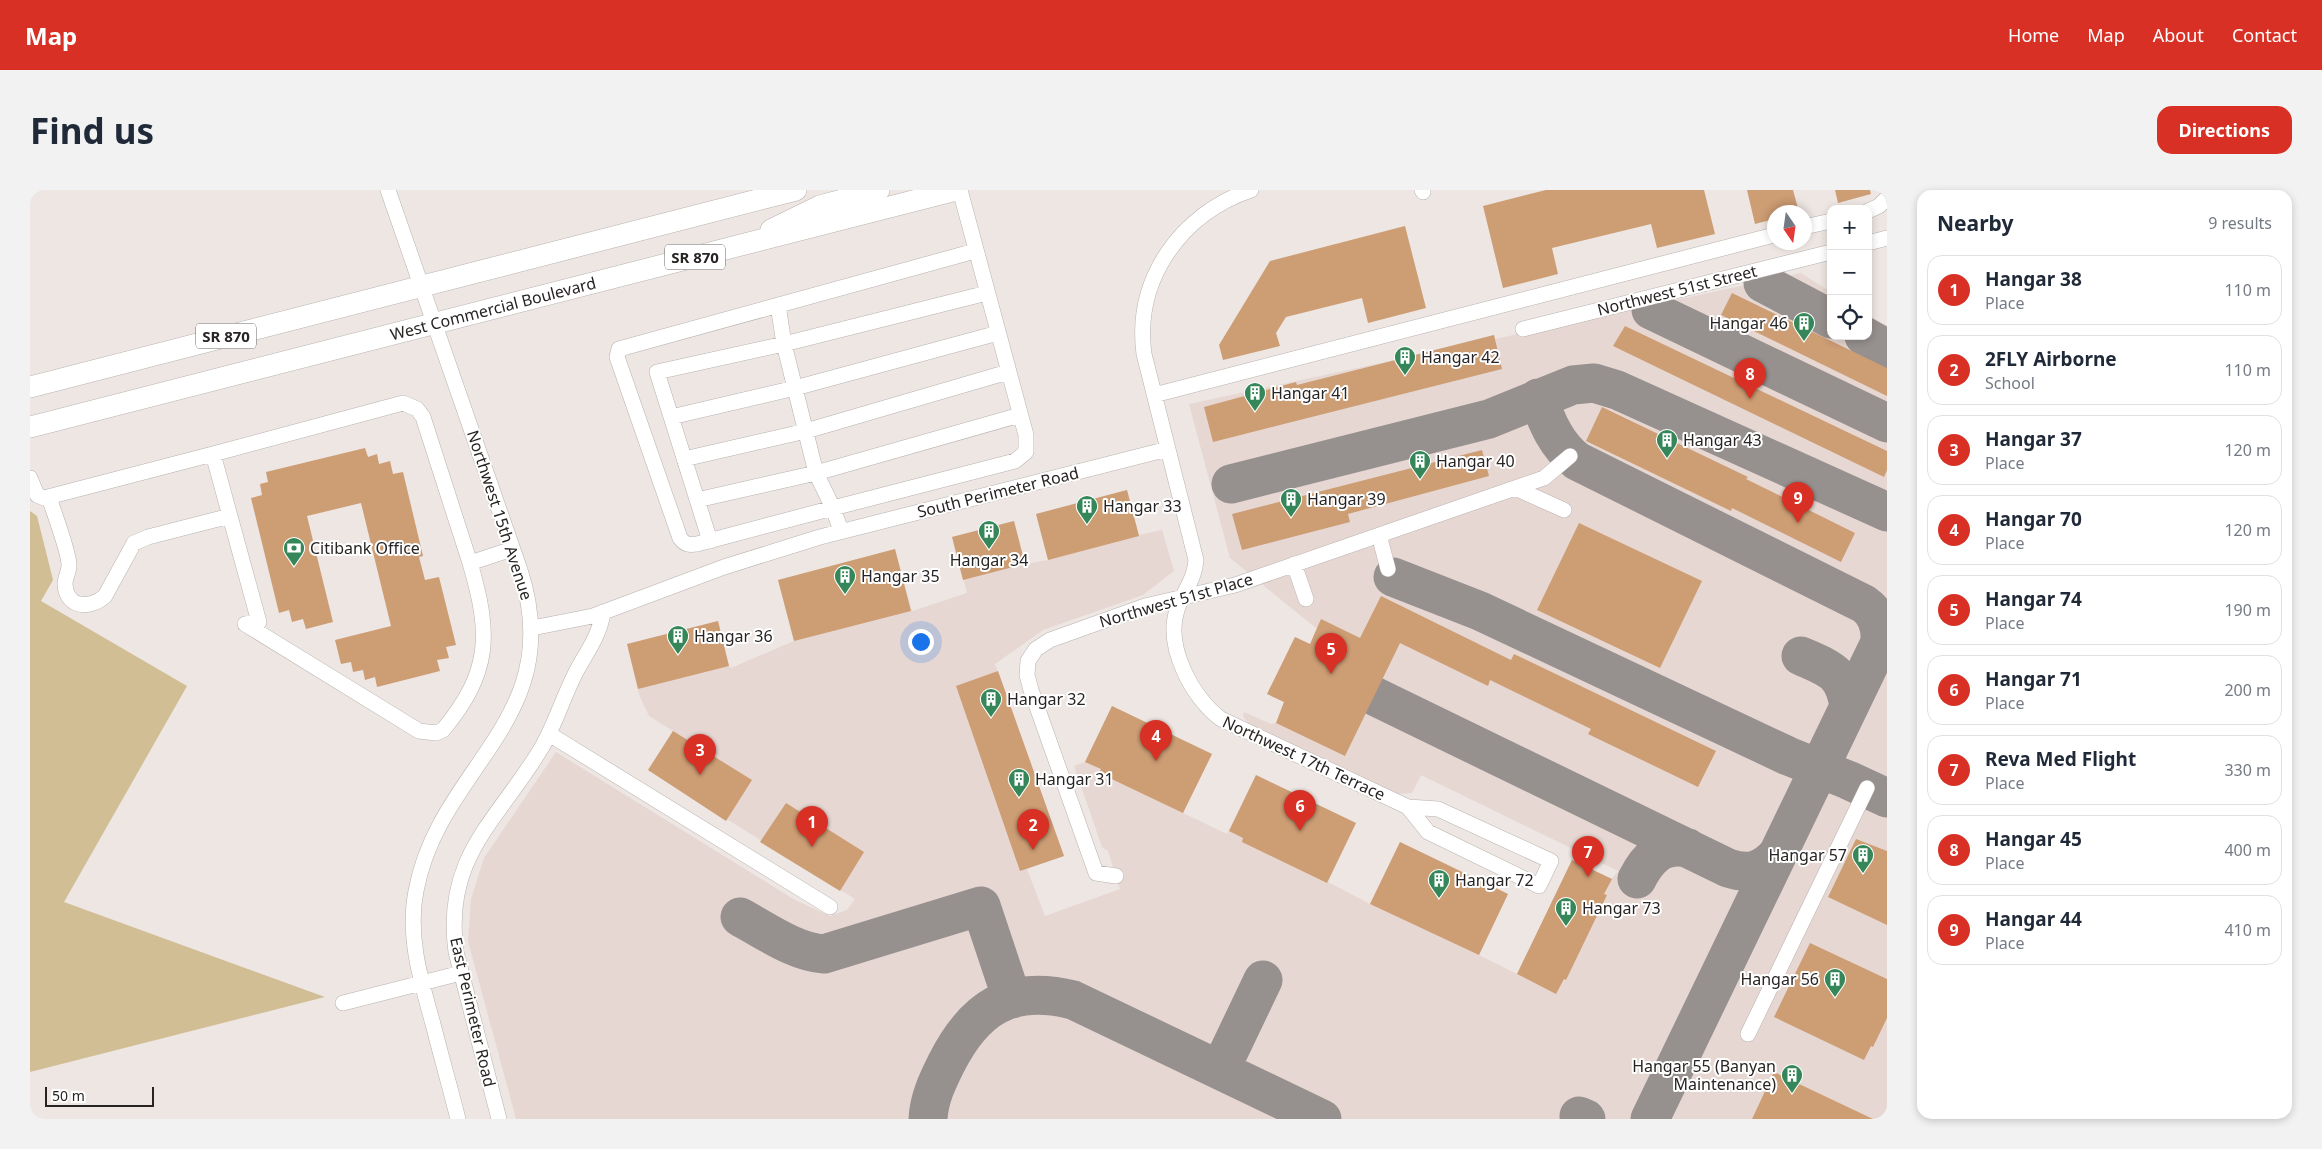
<!DOCTYPE html>
<html lang="en">
<head>
<meta charset="utf-8">
<style>
	:root { --surface:#fff; --page:#f2f2f3; --text:#1f2937; --muted:#747a83; --line:#e0e1e3; --accent:#d93025 }
	body { margin:0; font-family:"Noto Sans",sans-serif; background:var(--page); color:var(--text) }
	.controls { position:absolute; right:15px; top:15px; display:grid; overflow:hidden; border-radius:10px; box-shadow:0 2px 8px #0003 }
	.controls button { width:45px; height:45px; display:grid; place-items:center; padding:0; border:0; border-bottom:1px solid var(--line); background:var(--surface); color:var(--text); font:25px sans-serif }
	.compass { position:absolute; left:1737px; top:15px; width:45px; height:45px; border-radius:50%; background:var(--surface); box-shadow:0 2px 8px #0003; rotate:167deg }
	.scale { position:absolute; left:15px; bottom:12px; width:109px; box-sizing:border-box; padding-left:5px; border:2px solid #272423; border-top:0; font-size:14px; line-height:18px; white-space:nowrap; color:#272423; -webkit-text-stroke:4px #fff; paint-order:stroke }
	.you { position:absolute; left:890px; top:451px; width:18px; height:18px; margin:-12px; border:4px solid #fff; border-radius:50%; background:#1a73e8; box-shadow:0 0 0 8px #1a73e833 }
	.badge { display:grid; place-items:center; width:32px; height:32px; border-radius:50%; background:var(--accent); color:#fff; font-size:16px; font-weight:700 }
	.pin { position:absolute; translate:-50% -41px; filter:drop-shadow(0 1px 2px #0008) }
	.pin::after { content:''; position:absolute; top:26px; width:18px; height:15px; background:inherit; clip-path:polygon(0 0,100% 0,50% 100%) }
	.list { margin:0; padding:0; list-style:none }
	h2 { display:flex; justify-content:space-between; align-items:center; height:65px; margin:0; padding:0 20px; font-size:21px }
	h2 small { font-size:16px; font-weight:400; color:var(--muted) }
	.list li { display:grid; grid-template-columns:32px 1fr auto; gap:15px; align-items:center; box-sizing:border-box; height:70px; margin:0 10px 10px; padding:0 10px; border:1px solid var(--line); border-radius:15px }
	.list b { display:block; font-size:19px; white-space:nowrap }
	.list p { margin:0; font-size:16px; white-space:nowrap; color:var(--muted) }
	.list em { font-size:16px; font-style:normal; color:var(--muted) }
	.icon { flex:none; width:28px; height:28px; fill:none; stroke:currentColor; stroke-width:2; stroke-linecap:round; stroke-linejoin:round }
	.map { position:relative; flex:none; width:1857px; height:929px; overflow:hidden; border-radius:15px }
	header { display:flex; align-items:center; gap:30px; box-sizing:border-box; height:70px; padding:0 25px; background:var(--accent); color:#fff }
	header strong { font-size:24px }
	nav { display:flex; gap:28px; margin-inline-start:auto; font-size:18px }
	.intro { display:flex; align-items:center; justify-content:space-between; box-sizing:border-box; height:120px; padding:0 30px }
	h1 { margin:0; font-size:35px }
	.button { padding:12px 22px; border-radius:15px; background:var(--accent); color:#fff; font-size:18px; font-weight:700 }
	main { display:flex; gap:30px; padding:0 30px }
	aside { flex:1; background:var(--surface); border-radius:15px; box-shadow:0 2px 8px #0003 }
	.map>svg:first-child { display:block }
	.built { fill:#e7d7d2 }
	.green { fill:#d1be95 }
	.lines { fill:none; stroke-linecap:round; stroke-linejoin:round }
	.taxiway { stroke:#96908e; stroke-width:39 }
	.building { fill:#cd9d74 }
	.minor-casing { stroke:#b8b2af; stroke-width:16 }
	.highway-casing { stroke:#b8b2af; stroke-width:22 }
	.minor { stroke:#fff; stroke-width:15 }
	.highway { stroke:#fff; stroke-width:21 }
	.labels { text-anchor:middle; dominant-baseline:central; stroke-width:4; stroke-linejoin:round; paint-order:stroke }
	.shield { fill:#fff; stroke:#686665; stroke-width:1 }
	.shield-label { font-size:15px; font-weight:bold; fill:#272423 }
	.street-label { font-size:16px; fill:#272423; stroke:#fff }
	.poi-label { font-size:16px; fill:#272423; stroke:#fff; text-anchor:start }
</style>
</head>
<body>
<header>
<strong>Map</strong>
<nav><a>Home</a><a>Map</a><a>About</a><a>Contact</a></nav>
</header>
<div class="intro"><h1>Find us</h1><a class="button">Directions</a></div>
<main>
<div class="map">
<svg width="1857" height="929" viewBox="0 0 1857 929">
	<rect width="100%" height="100%" fill="#ede6e3"/>
	<path class="built" d="M1771,83L1801,102V146H1838V125L1857,136V929H486L438,751L441,709L454,668L526,562L765,710L800,726L817,720L825,709L618,580L643,541L619,526L610,507L597,454L688,431L699,476L701,478L764,451L748,390L865,359L882,421L937,403L922,347L984,331L995,374L1018,370L1006,324L1097,300L1109,345L1132,340L1144,381L1113,405L1013,440L965,474L1034,666L997,679L1015,726L1090,699L1078,661L1072,657L1044,576L1055,572L1082,516L1182,564L1153,623L1197,644L1226,585L1326,633L1298,692L1340,714L1370,652L1478,704L1449,765L1487,784L1542,670L1581,689L1588,681L1391,585L1382,603L1367,604L1220,536L1213,526L1214,522L1241,534L1246,533L1254,512L1237,504L1265,447L1280,454L1287,439L1200,368L1159,214L1360,171L1464,145L1465,149Z"/>
	<path class="green" d="M0,321L7,326L23,390L11,411L157,496L34,712L295,807L0,882Z"/>
	<g class="lines">
		<path class="taxiway" d="M1733,93L1801,129
			M1621,120L1857,233
			M1834,146L1857,159
			M1508,208C1517,232 1526,255 1547,271L1834,414C1847,423 1851,437 1850,452
			M1201,294L1459,229L1543,195L1564,193L1587,200L1857,322
			M1363,387L1450,421L1758,566L1818,590L1857,608
			M1771,466C1800,479 1814,482 1819,517
			M1344,506L1698,678C1719,685 1733,681 1748,664
			M1607,689C1618,667 1632,653 1658,658
			M710,727C736,741 765,762 794,764L951,716L982,809
			M1190,880L1233,790
			M1549,926L1556,929
			M898,929C899,909 907,892 916,874C944,818 980,794 1043,810L1292,929
			M1620,929L1857,438"/>
	</g>
	<path class="building" d="M1516,0H1674L1685,44L1627,58L1621,34L1522,58L1528,84L1473,98L1453,16Z
		M1717,0H1763L1769,22H1744V29L1725,34Z
		M1805,0H1840L1841,4L1808,13Z
		M1375,36L1396,118L1338,133L1332,108L1256,127L1246,143L1250,156L1193,170L1189,155L1240,71Z
		M1702,103L1857,178V206L1691,125Z
		M1595,136L1857,261V280L1854,287L1583,156Z
		M1464,145L1472,179L1183,252L1174,217L1266,192L1267,195Z
		M1572,217L1718,287L1716,289L1825,343L1811,372L1702,318L1701,321L1556,251Z
		M335,258L338,267L347,264L349,274L360,271L363,284L373,282L393,366L389,367L395,390L409,387L426,455L416,457L419,468L407,470L410,481L347,497L345,487L335,490L333,480L323,482L321,472L311,474L305,450L361,436L331,313L277,326L303,432L276,439L273,429L262,432L259,420L249,423L221,308L232,305L230,294L238,292L236,282Z
		M1452,260L1459,286L1318,324L1320,332L1212,360L1202,324Z
		M1097,300L1109,346L1018,370L1006,324Z
		M984,331L995,374L933,390L922,347Z
		M1549,333L1672,391L1630,478L1507,420Z
		M865,359L881,421L764,451L748,390Z
		M1351,406L1481,470L1484,464L1686,561L1668,597L1558,544L1561,539L1460,490L1458,496L1370,453L1315,566L1246,533L1254,512L1237,504L1265,447L1280,454L1291,429L1330,448Z
		M688,431L699,476L608,499L597,454Z
		M968,481L1034,666L990,681L926,496Z
		M1082,516L1182,564L1153,623L1069,583L1071,579L1055,572Z
		M643,541L722,590L696,631L618,580Z
		M1226,585L1326,633L1297,693L1212,652L1213,648L1199,641Z
		M756,613L834,662L810,701L730,652Z
		M1826,649L1857,661V735L1798,707Z
		M1370,652L1478,704L1449,765L1340,714Z
		M1542,670L1582,689L1574,704L1577,705L1536,790L1534,789L1526,804L1487,784Z
		M1780,753L1857,789V828L1843,857L1841,856L1834,870L1744,827Z
		M1744,882L1843,929H1722Z"/>
	<g class="lines">
		<g class="minor-casing">
			<path id="minor" d="M358,0L490,380C539,530 409,575 386,701C377,746 391,791 403,834C411,866 420,897 428,929
				M1221,0C1151,24 1104,89 1114,164L1166,370C1165,389 1153,402 1147,420C1135,456 1162,508 1191,529L1378,617
				M1392,0L1393,2
				M1838,21L1849,16L1857,8
				M1774,37L1801,31
				M1838,53L1857,48
				M748,115L754,154L957,103
				M1493,139L1801,62
				M1124,205L1744,45
				M641,227L765,198L968,143
				M654,269L776,241L978,182
				M0,288L7,305L14,308L183,264
				M1485,298L1534,320
				M19,307C24,323 39,362 39,375C39,382 35,388 35,394C36,419 61,419 75,406L104,353L118,347L200,326
				M667,310L786,283L990,225
				M811,341L803,318L985,271L996,262V245L930,0
				M1349,345L1358,379
				M680,351L627,182L754,154L786,283L803,318L667,354C659,355 655,355 650,348L587,167L589,159L945,61
				M440,373L393,227L387,219L373,213L183,264L229,432L215,434L389,541L406,543L413,540C461,482 461,444 440,373L482,359
				M1264,374L1276,409
				M502,438L563,426L694,377L790,347L1138,259
				M519,544L800,717
				M1378,617L1408,619L1521,671L1509,696L1398,642Z
				M1086,686L1066,683L1001,500L997,485L998,471L1006,459L1020,450L1115,416L1205,395L1514,288L1540,266
				M313,813L431,783
				M1718,844L1837,598
				M469,929L426,762C413,666 468,631 512,557C525,534 533,508 545,484C555,464 570,446 573,422"/>
		</g>
		<g class="highway-casing">
			<g id="highway">
				<path d="M741,40L790,16L849,0"/>
				<path d="M0,197L766,0"/>
				<path id="s1" d="M0,237L926,0"/>
			</g>
		</g>
		<use href="#minor" class="minor"/>
		<use href="#highway" class="highway"/>
	</g>
	<defs>
		<g id="building-pin" transform="scale(1.125)"><path d="M0 17L-7.5 6A9.5 9.5 0 1 1 7.5 6Z" fill="#358759" stroke="#fff"/><path d="M-4-6H4V6H1V3H-1V6H-4ZM-2.5-4.3h1.7v1.8h-1.7ZM.8-4.3h1.7v1.8H.8ZM-2.5-1h1.7V.8h-1.7ZM.8-1h1.7V.8H.8Z" fill="#fff"/></g>
		<g id="bank-pin" transform="scale(1.125)"><path d="M0 17L-7.5 6A9.5 9.5 0 1 1 7.5 6Z" fill="#358759" stroke="#fff"/><path d="M-6-4H6V4H-6ZM0-2.3a2.3 2.3 0 1 0 0 4.6a2.3 2.3 0 1 0 0-4.6Z" fill="#fff"/></g>
	</defs>
	<g fill-rule="evenodd">
		<use href="#building-pin" x="1774" y="133"/>
		<use href="#building-pin" x="1375" y="167"/>
		<use href="#building-pin" x="1225" y="203"/>
		<use href="#building-pin" x="1637" y="250"/>
		<use href="#building-pin" x="1390" y="271"/>
		<use href="#building-pin" x="1261" y="309"/>
		<use href="#building-pin" x="1057" y="316"/>
		<use href="#building-pin" x="959" y="341"/>
		<use href="#bank-pin" x="264" y="358"/>
		<use href="#building-pin" x="815" y="386"/>
		<use href="#building-pin" x="648" y="446"/>
		<use href="#building-pin" x="961" y="509"/>
		<use href="#building-pin" x="989" y="589"/>
		<use href="#building-pin" x="1833" y="665"/>
		<use href="#building-pin" x="1409" y="690"/>
		<use href="#building-pin" x="1536" y="718"/>
		<use href="#building-pin" x="1805" y="789"/>
		<use href="#building-pin" x="1762" y="885"/>
	</g>
	<g class="labels">
		<g class="shield">
			<rect x="635" y="54.5" width="60" height="25" rx="4"/>
			<rect x="166" y="133.5" width="60" height="25" rx="4"/>
		</g>
		<g class="shield-label">
			<text x="665" y="67">SR 870</text>
			<text x="196" y="146">SR 870</text>
		</g>
		<g class="street-label">
			<text transform="translate(1647 100) rotate(-14)">Northwest 51st Street</text>
			<text stroke="none"><textPath href="#s1" startOffset="478">West Commercial Boulevard</textPath></text>
			<text transform="translate(968 302) rotate(-14)">South Perimeter Road</text>
			<text transform="translate(470 325) rotate(72)">Northwest 15th Avenue</text>
			<text transform="translate(1146 410) rotate(-16)">Northwest 51st Place</text>
			<text transform="translate(1274 568) rotate(25)">Northwest 17th Terrace</text>
			<text transform="translate(443 822) rotate(77)">East Perimeter Road</text>
		</g>
		<g class="poi-label">
			<text x="1758" y="133" text-anchor="end">Hangar 46</text>
			<text x="1391" y="167">Hangar 42</text>
			<text x="1241" y="203">Hangar 41</text>
			<text x="1653" y="250">Hangar 43</text>
			<text x="1406" y="271">Hangar 40</text>
			<text x="1277" y="309">Hangar 39</text>
			<text x="1073" y="316">Hangar 33</text>
			<text x="280" y="358">Citibank Office</text>
			<text x="959" y="370" text-anchor="middle">Hangar 34</text>
			<text x="831" y="386">Hangar 35</text>
			<text x="664" y="446">Hangar 36</text>
			<text x="977" y="509">Hangar 32</text>
			<text x="1005" y="589">Hangar 31</text>
			<text x="1817" y="665" text-anchor="end">Hangar 57</text>
			<text x="1425" y="690">Hangar 72</text>
			<text x="1552" y="718">Hangar 73</text>
			<text x="1789" y="789" text-anchor="end">Hangar 56</text>
			<text x="1746" y="876" text-anchor="end">Hangar 55 (Banyan<tspan x="1746" dy="18">Maintenance)</tspan></text>
		</g>
	</g>
</svg>
<div class="controls">
<button>+</button>
<button>−</button>
<button><svg class="icon" aria-label="locate" viewBox="0 0 24 24"><circle cx="12" cy="12" r="6"/><path d="M12 2v4M12 18v4M2 12h4M18 12h4"/></svg></button>
</div>
<svg class="compass" viewBox="-18 -18 36 36"><path d="M0-13l5 13h-10z" fill="#e53935"/><path d="M0 13l5-13h-10z" fill="#747a83"/></svg>
<div class="scale">50 m</div>
<div class="you"></div>
<div class="pin badge" style="left:782px;top:657px">1</div>
<div class="pin badge" style="left:1003px;top:660px">2</div>
<div class="pin badge" style="left:670px;top:585px">3</div>
<div class="pin badge" style="left:1126px;top:571px">4</div>
<div class="pin badge" style="left:1301px;top:484px">5</div>
<div class="pin badge" style="left:1270px;top:641px">6</div>
<div class="pin badge" style="left:1558px;top:687px">7</div>
<div class="pin badge" style="left:1720px;top:209px">8</div>
<div class="pin badge" style="left:1768px;top:333px">9</div>
</div>
<aside>
<h2>Nearby<small>9 results</small></h2>
<ul class="list">
<li><span class="badge">1</span><div><b>Hangar 38</b><p>Place</p></div><em>110 m</em></li>
<li><span class="badge">2</span><div><b>2FLY Airborne</b><p>School</p></div><em>110 m</em></li>
<li><span class="badge">3</span><div><b>Hangar 37</b><p>Place</p></div><em>120 m</em></li>
<li><span class="badge">4</span><div><b>Hangar 70</b><p>Place</p></div><em>120 m</em></li>
<li><span class="badge">5</span><div><b>Hangar 74</b><p>Place</p></div><em>190 m</em></li>
<li><span class="badge">6</span><div><b>Hangar 71</b><p>Place</p></div><em>200 m</em></li>
<li><span class="badge">7</span><div><b>Reva Med Flight</b><p>Place</p></div><em>330 m</em></li>
<li><span class="badge">8</span><div><b>Hangar 45</b><p>Place</p></div><em>400 m</em></li>
<li><span class="badge">9</span><div><b>Hangar 44</b><p>Place</p></div><em>410 m</em></li>
</ul>
</aside>
</main>
</body>
</html>
